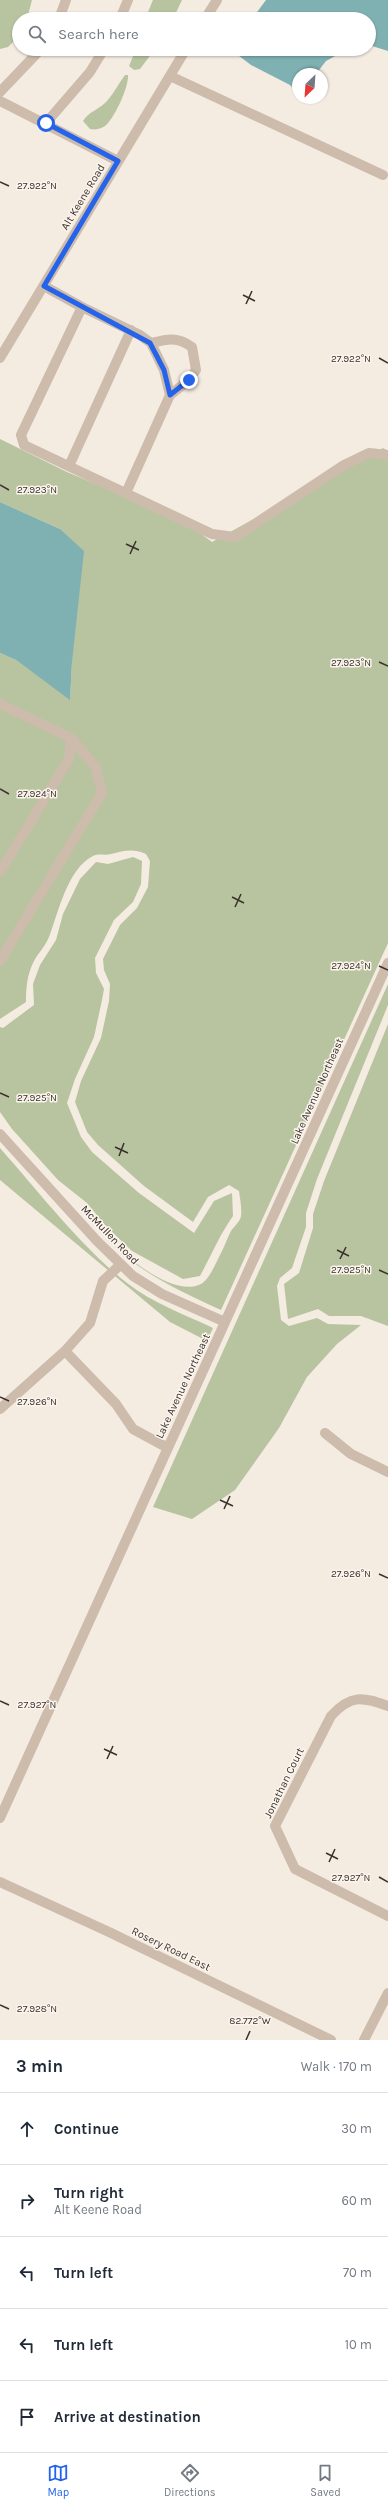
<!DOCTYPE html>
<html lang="en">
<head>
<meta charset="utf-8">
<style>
	:root { --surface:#fff; --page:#f6f6f7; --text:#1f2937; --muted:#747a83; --line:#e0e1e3; --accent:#2563eb }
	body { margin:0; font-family:Karla,sans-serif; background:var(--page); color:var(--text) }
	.compass { position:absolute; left:292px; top:68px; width:36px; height:36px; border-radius:50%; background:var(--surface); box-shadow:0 1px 3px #0004; rotate:205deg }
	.stop { position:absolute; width:12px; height:12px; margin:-9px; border:3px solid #2563eb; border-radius:50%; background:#fff }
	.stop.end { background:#2563eb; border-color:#fff; box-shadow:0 1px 4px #0008 }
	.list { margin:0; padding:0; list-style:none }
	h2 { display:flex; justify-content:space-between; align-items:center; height:52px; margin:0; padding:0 16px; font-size:17px }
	h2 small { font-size:13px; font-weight:400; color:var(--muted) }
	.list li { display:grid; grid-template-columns:26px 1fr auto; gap:12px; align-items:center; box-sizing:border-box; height:72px; padding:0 16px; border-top:1px solid var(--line) }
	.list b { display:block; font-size:15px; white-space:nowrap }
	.list p { margin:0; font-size:13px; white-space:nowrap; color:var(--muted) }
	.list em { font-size:13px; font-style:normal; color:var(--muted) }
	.icon { flex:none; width:22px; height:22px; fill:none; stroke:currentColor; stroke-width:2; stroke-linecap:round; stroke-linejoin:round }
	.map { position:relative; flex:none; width:388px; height:2040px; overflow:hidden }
	.search { position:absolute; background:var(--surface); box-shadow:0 1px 3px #0004; left:12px; right:12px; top:12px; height:44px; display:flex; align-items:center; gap:10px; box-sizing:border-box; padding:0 14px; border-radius:22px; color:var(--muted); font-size:15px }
	.sheet { height:412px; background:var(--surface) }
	nav { display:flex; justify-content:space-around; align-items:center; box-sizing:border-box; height:56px; border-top:1px solid var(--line); background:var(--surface); font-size:11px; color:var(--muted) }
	nav a { display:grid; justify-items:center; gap:2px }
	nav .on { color:var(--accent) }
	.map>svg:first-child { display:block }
	.green { fill:#b8c4a0 }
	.water { fill:#7fb0b2 }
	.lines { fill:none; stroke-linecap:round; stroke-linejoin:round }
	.minor { stroke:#cdbbac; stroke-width:10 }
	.route { stroke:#2563eb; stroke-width:5 }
	.ticks { fill:none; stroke:#3b302b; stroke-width:1.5 }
	.labels { text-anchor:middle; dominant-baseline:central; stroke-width:3; stroke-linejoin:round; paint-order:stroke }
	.street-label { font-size:11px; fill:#3b302b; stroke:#fbf5ee }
	.ticks-label { font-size:10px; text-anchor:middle; fill:#3b302b; stroke:#fbf5ee; stroke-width:3; stroke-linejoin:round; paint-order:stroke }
</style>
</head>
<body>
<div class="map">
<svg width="388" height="2040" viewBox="0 0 388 2040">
	<rect width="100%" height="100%" fill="#f4ebe1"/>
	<path class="green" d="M0,0H32L27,19H19V36L8,47L0,49Z
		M153,0H182L173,19H145Z
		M136,49H155L140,69L134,70L129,66Z
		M125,75H128C129,87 114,119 105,126C101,129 94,130 90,129L83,121C88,112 100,109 107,101C114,93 119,83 125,75Z
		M0,439L67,472L184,521L212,542L383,448L388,451V943L221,1310C178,1290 143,1275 108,1240C127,1257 174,1298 201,1284C210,1279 216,1262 221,1253C225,1246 227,1238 231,1231C234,1226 240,1222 241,1216C242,1208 240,1199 239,1191L229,1185L208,1197L193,1222L144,1186L98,1145L87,1132L75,1102L81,1081L101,1038L109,1001L110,984L104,970L103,959L120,925L137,908L148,887L150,861L146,854C132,848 124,851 111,854C105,856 99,853 93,856C67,869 58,914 49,937C45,947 37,954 33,963C27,976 26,988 26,1002L0,1019V653L16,660L70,699L72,662L60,529L0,502Z
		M133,857L142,861L141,884L133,902L114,920L95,958L96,973L104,989L102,1000L94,1037L75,1079L67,1103L81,1137L92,1152L139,1193L194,1233L214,1201L232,1193L233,1216C220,1234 211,1256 200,1276L183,1279L132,1251L106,1226L87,1203L58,1180L12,1129L0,1112V1027L3,1028L34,1005L33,984L40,965L56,940L63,914L80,879L96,862L108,864Z
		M388,984V1005L317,1179L306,1213V1227L292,1268L280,1278L277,1286L281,1320L289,1326L317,1318L328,1324L361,1325L337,1344L307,1377L279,1428L235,1490L192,1519L153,1507Z
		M388,1024V1326L361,1316H329L318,1309L288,1319L284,1284L299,1273L313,1228V1214L324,1181Z
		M0,1148C38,1191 82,1248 127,1283C152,1303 184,1314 213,1328L207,1341L170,1322L0,1180Z"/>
	<path class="water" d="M266,0H388V51L369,45V19H252Z
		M230,49H348L326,61L316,74H298L296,91L290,85L251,65Z
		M0,502L60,529L84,551L72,662L70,700L16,660L0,653Z"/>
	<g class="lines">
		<path class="minor" d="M59,19L66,0
			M120,19L128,0
			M205,19L217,0
			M170,76L383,175
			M0,92L41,49
			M0,101L118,161
			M46,123L90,72L104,49
			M44,286L82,307L21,435L24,445L212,534L235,537L344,465L369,453L388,455
			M82,307L140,335L151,343L164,370L170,395L126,493
			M151,343C167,339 177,336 192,347L196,370L189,380L170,395
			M0,358L186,49
			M69,466L131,330
			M0,704L71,738L69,759L0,872
			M0,961L102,793L95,766L71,738
			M0,1134L97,1241L133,1276L162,1294L225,1322
			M65,1351L116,1404L133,1429L168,1448
			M0,1409L65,1351L90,1323L103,1281L120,1265
			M325,1433L351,1454L388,1472
			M388,1706C363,1697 351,1694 331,1716L275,1826L295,1869L388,1916
			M0,1818L388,963
			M0,1882L109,1932L331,2040
			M364,2040L388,1993"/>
	</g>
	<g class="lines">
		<path class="route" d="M46,123L118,161L44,286L150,343L164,370L170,395L189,380"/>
	</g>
	<path class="ticks" d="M0,182L9,186M243,295L255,301M246,304L252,291M379,358L388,363M0,485L9,490M126,544L139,550M130,554L136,541M379,662L388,666M0,789L9,794M232,897L244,903M235,907L241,894M379,966L388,970M0,1093L9,1097M115,1147L128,1153M119,1156L124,1143M337,1250L349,1256M340,1259L346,1247M379,1270L388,1274M0,1397L9,1401M220,1500L233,1506M224,1509L230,1496M379,1574L388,1578M0,1701L9,1705M104,1749L117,1755M107,1759L113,1746M326,1853L338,1859M329,1862L335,1849M379,1877L388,1882M0,2005L9,2009M246,2040L250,2031"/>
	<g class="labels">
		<g class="street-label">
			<text transform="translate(83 197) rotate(-59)">Alt Keene Road</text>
			<text transform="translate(317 1091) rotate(-66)">Lake Avenue Northeast</text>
			<text transform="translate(110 1235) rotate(46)">McMullen Road</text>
			<text transform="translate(183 1386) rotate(-65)">Lake Avenue Northeast</text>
			<text transform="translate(284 1783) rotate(-64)">Jonathan Court</text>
			<text transform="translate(171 1949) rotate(26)">Rosery Road East</text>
		</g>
	</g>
	<g class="ticks-label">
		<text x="37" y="189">27.922°N</text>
		<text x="351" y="362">27.922°N</text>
		<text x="37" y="493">27.923°N</text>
		<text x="351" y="666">27.923°N</text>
		<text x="37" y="797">27.924°N</text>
		<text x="351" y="969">27.924°N</text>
		<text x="37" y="1101">27.925°N</text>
		<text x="351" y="1273">27.925°N</text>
		<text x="37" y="1405">27.926°N</text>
		<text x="351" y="1577">27.926°N</text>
		<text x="37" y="1708">27.927°N</text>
		<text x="351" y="1881">27.927°N</text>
		<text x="37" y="2012">27.928°N</text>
		<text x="250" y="2024">82.772°W</text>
	</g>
</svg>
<svg class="compass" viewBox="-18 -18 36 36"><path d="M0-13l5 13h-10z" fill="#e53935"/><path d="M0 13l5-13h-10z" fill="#747a83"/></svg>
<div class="stop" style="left:46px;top:123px"></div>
<div class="stop end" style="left:189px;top:380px"></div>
<div class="search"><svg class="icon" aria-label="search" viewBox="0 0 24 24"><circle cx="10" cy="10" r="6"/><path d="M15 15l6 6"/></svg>Search here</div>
</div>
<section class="sheet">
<h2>3 min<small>Walk · 170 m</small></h2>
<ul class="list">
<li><svg class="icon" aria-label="ahead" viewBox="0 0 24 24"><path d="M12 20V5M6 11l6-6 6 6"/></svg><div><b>Continue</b></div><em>30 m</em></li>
<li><svg class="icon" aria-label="right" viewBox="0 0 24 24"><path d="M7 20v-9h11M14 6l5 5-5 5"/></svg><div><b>Turn right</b><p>Alt Keene Road</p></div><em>60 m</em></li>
<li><svg class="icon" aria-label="left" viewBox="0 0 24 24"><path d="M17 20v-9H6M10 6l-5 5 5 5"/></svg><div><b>Turn left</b></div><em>70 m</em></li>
<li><svg class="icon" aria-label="left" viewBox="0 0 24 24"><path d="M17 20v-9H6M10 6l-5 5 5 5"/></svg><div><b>Turn left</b></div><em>10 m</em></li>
<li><svg class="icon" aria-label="arrive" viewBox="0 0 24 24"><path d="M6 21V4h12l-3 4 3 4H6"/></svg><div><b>Arrive at destination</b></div></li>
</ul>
</section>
<nav>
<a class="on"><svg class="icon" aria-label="map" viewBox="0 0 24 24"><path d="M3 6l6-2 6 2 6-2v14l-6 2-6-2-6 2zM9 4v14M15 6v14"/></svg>Map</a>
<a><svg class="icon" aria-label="directions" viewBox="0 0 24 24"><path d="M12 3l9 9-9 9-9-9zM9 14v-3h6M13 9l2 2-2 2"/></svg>Directions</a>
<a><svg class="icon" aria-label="saved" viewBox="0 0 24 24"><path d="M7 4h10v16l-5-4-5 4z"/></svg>Saved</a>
</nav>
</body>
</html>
